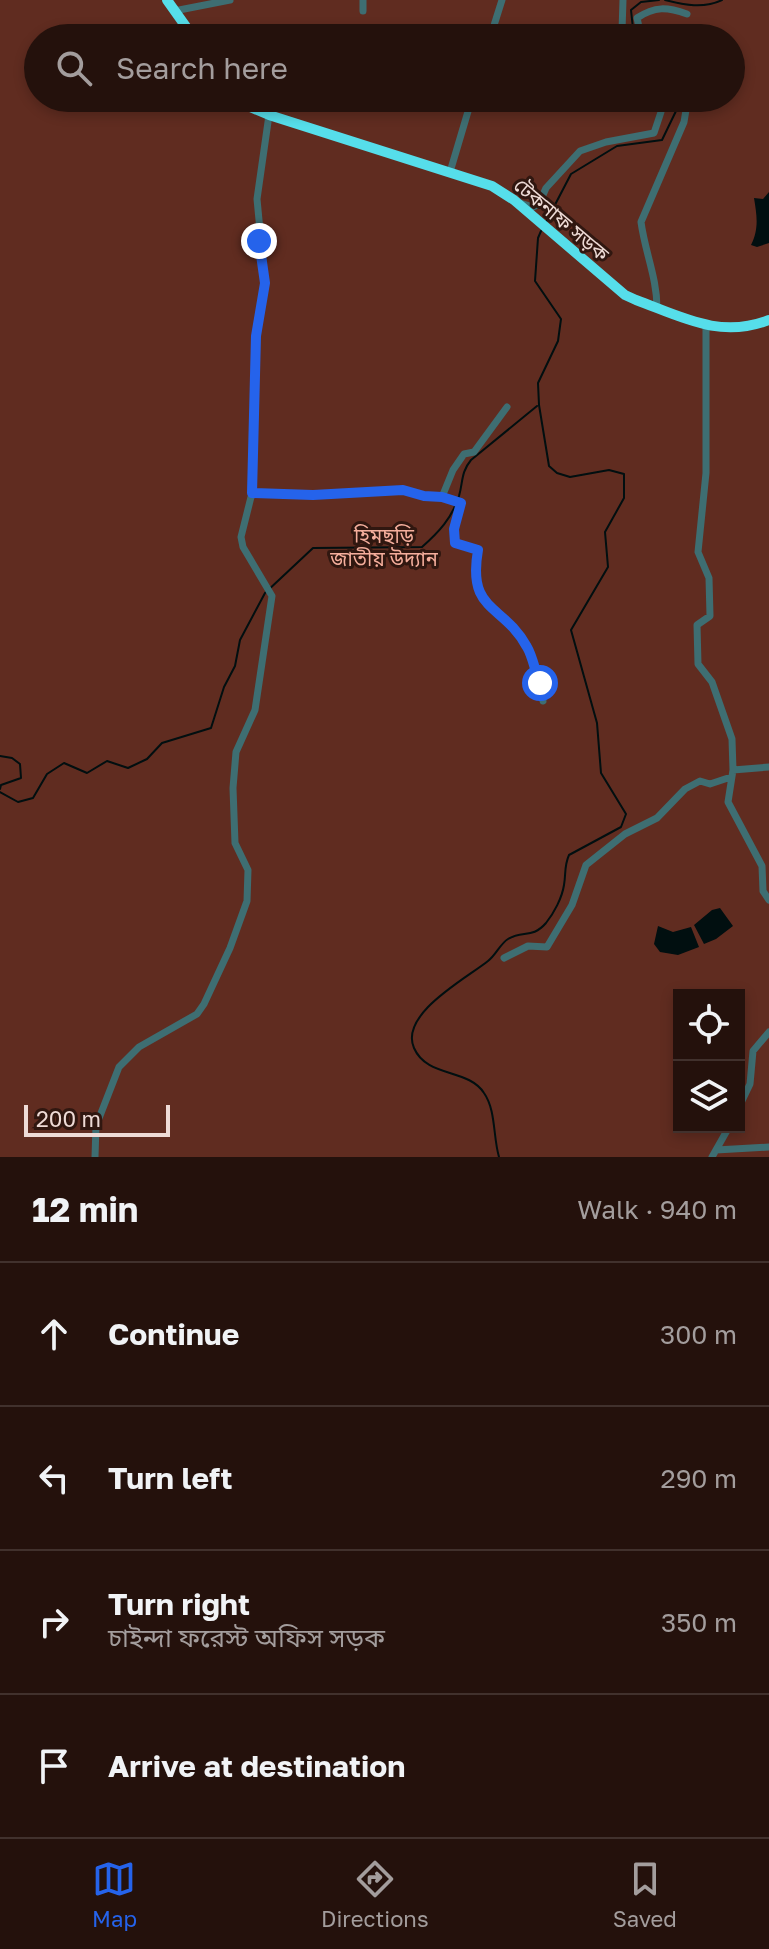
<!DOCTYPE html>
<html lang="en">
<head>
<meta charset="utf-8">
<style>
	:root { --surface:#24110c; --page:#2c1a15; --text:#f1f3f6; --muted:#a39d9d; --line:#41312d; --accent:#2563eb }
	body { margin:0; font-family:"Golos Text","Noto Sans Bengali",sans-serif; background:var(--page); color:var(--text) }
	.controls { position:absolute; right:24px; bottom:24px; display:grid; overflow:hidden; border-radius:0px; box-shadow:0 4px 12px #0003 }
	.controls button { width:72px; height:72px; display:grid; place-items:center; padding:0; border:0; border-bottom:2px solid var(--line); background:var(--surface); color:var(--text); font:40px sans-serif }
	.scale { position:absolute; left:24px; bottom:20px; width:146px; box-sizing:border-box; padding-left:8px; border:4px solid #eedbd6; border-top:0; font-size:22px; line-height:28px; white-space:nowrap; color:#eedbd6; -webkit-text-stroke:6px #301710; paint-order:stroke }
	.stop { position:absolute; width:24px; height:24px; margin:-18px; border:6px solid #2563eb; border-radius:50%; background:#fff }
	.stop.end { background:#2563eb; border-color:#fff; box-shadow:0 2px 8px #0008 }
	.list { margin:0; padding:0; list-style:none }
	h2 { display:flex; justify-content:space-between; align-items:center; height:104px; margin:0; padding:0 32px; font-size:34px }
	h2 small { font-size:26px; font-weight:400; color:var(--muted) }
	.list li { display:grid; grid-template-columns:52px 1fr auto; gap:24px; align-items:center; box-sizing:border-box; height:144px; padding:0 32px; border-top:2px solid var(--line) }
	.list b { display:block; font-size:30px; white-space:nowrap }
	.list p { margin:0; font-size:26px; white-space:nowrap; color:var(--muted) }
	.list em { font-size:26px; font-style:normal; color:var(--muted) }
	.icon { flex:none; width:44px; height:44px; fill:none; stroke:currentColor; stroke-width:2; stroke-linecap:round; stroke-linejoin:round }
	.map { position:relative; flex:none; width:769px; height:1157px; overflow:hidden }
	.search { position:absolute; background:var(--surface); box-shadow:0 4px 12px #0003; left:24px; right:24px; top:24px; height:88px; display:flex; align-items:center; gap:20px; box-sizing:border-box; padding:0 28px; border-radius:44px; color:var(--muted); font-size:30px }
	.sheet { height:680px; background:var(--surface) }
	nav { display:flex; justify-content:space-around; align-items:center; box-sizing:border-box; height:112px; border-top:2px solid var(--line); background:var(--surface); font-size:22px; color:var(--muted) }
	nav a { display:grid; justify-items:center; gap:4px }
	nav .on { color:var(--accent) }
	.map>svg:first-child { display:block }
	.green { fill:#602c20; fill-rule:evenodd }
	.water { fill:#010f10 }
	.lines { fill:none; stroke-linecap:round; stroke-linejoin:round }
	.stream { stroke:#010f10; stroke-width:2 }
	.minor { stroke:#3e6e72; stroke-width:7 }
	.highway { stroke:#56deea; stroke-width:10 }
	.route { stroke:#2563eb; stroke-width:10 }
	.labels { text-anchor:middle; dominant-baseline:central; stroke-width:6; stroke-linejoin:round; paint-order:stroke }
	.street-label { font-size:20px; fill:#eedbd6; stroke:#301710 }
	.park-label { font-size:20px; fill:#f5ae9c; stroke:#301710 }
</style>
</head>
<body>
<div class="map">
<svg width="769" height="1157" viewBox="0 0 769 1157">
	<rect width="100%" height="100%" fill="#301710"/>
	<path class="green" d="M0,0H769V1157H0ZM38,38H731V98H38ZM679,995H739V1127H679Z"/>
	<path class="water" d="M769,192V243L757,247L751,245C759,229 757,216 754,198L763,199Z
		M720,908L733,926L716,939L704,944L694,925L712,910Z
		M658,926L673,932L691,927L699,947L678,955L660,952L654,944Z"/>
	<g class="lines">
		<path class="stream" d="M665,0C685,5 703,9 722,0
			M634,38L631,10L641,2L659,0
			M546,222L571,174L617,146L662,140L676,111L675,98
			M0,756L12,758L20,764L21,778L1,785L0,789
			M0,792L18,802L33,798L47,774L64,763L87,773L107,761L128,768L147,759L162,743L211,728L224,687L235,666L240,640L265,593L313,548L422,547C439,532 452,518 459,496C463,482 461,472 471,460L537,406
			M499,1157C493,1137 496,1110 484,1093C468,1068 427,1078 414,1048C399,1014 467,978 488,961C496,955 500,944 508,939C523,930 532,939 546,923C554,913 562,898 564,885C566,874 564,866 569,855L621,827L626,814L601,773L597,723L571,630L608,567L605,532L624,498V474L609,470L570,477L557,473L549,466L539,405L538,383L558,341L561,319L535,281L538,238L541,231"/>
		<path class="minor" d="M623,0L622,31L625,38
			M174,11L230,0
			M363,11V0
			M490,38L502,0
			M646,38L641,36L637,18C655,6 667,7 687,14
			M450,172L472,98
			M520,203L533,207L539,204L546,188L580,151L606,142L654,133L661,112L663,98
			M657,308C657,278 645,252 641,222L684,122L688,98
			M706,325V473L698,552L709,578L710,616L697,625L698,664L712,682L732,739L733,770L728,802L762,866L763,891L769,900
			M252,493L313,495L403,490L424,496L442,497L453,470L464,454L474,452L507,407
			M442,497L461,503L454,529L455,543L478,550C467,612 501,603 526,646C535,661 540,684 543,701
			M733,770L769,767
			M504,958L528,946L547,947L572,905L586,865L625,834L657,818L685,789L700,781L710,784L731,777
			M739,1107L750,1084L753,1051L769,1032
			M716,1150L769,1147
			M95,1157L96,1126L119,1067L139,1047L197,1014L204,1004L230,948L247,901L248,870L235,843L233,788L236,752L255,710L272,596L243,547L241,537L252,493L256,336L265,283L257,199L269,115
			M712,1157L729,1127"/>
		<path class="highway" d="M167,0L194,38
			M238,98L250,107L269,115L492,186L514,200L625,295L636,300C682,317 720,339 769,320"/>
	</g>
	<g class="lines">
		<path class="route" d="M259,241L265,283L256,336L252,493L313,495L403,490L424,496L442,497L461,503L454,529L455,543L478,550C467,613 503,603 527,647C533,657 535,672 540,683"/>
	</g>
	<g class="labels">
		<g class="street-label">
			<text transform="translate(562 219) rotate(40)">টেকনাফ সড়ক</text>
		</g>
		<g class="park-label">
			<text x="384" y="535">হিমছড়ি<tspan x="384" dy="23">জাতীয় উদ্যান</tspan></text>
		</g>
	</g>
</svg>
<div class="controls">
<button><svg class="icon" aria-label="locate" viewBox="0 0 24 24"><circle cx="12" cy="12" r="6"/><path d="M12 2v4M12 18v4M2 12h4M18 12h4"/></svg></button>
<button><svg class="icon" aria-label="layers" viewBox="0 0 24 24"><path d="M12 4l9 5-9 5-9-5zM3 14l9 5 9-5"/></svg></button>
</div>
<div class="scale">200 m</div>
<div class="stop" style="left:540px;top:683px"></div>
<div class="stop end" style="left:259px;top:241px"></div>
<div class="search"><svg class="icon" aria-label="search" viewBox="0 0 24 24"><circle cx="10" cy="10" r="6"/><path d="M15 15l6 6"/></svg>Search here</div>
</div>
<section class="sheet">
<h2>12 min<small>Walk · 940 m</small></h2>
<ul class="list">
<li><svg class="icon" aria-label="ahead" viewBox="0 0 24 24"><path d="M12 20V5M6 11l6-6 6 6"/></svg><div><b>Continue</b></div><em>300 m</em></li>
<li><svg class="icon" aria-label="left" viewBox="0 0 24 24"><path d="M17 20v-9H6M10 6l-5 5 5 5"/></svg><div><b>Turn left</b></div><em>290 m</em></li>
<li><svg class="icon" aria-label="right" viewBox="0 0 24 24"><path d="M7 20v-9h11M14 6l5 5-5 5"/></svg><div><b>Turn right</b><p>চাইন্দা ফরেস্ট অফিস সড়ক</p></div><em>350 m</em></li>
<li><svg class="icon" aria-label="arrive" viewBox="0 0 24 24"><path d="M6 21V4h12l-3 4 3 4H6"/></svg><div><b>Arrive at destination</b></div></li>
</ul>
</section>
<nav>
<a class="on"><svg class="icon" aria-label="map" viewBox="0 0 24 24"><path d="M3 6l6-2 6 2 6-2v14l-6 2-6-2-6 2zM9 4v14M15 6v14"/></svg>Map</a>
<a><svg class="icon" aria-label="directions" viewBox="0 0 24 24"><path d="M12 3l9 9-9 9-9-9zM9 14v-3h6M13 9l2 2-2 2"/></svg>Directions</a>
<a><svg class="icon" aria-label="saved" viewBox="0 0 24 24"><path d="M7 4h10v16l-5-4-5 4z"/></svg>Saved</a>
</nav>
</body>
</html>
